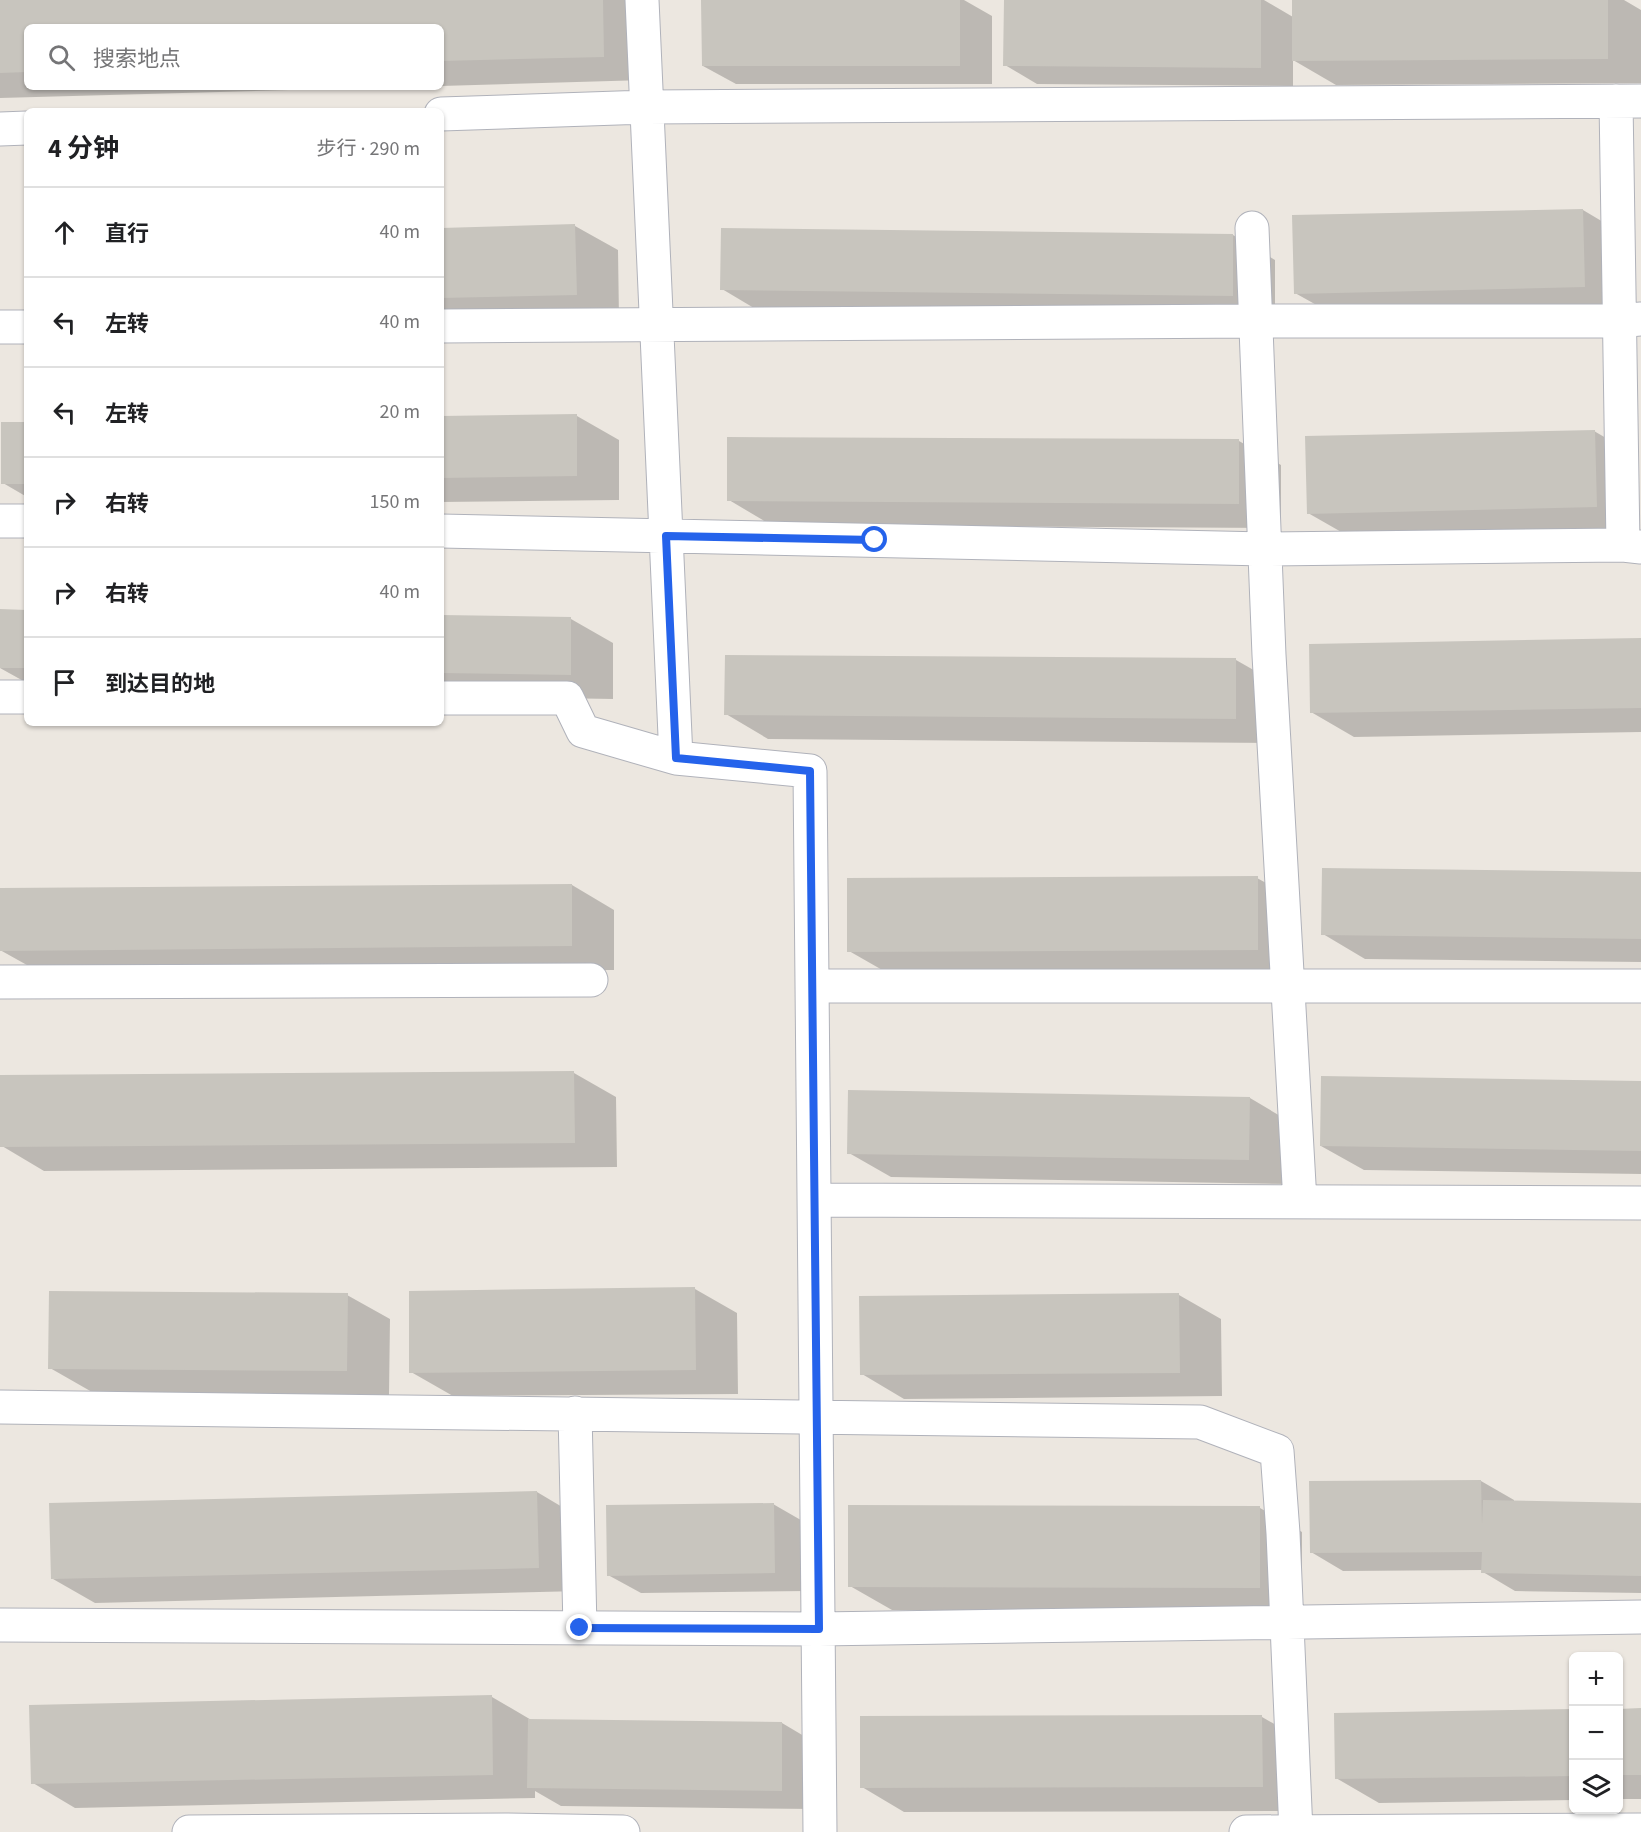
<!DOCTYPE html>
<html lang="zh">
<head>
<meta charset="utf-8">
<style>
	:root { --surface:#fff; --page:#f6f6f6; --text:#202124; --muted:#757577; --line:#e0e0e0 }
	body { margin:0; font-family:"Source Sans 3","Noto Sans SC",sans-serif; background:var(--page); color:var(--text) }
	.controls { position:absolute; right:18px; bottom:18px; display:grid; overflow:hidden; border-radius:9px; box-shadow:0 2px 4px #0004 }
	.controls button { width:54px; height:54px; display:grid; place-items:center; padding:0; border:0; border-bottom:2px solid var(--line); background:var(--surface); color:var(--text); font:30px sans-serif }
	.stop { position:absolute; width:18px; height:18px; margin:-14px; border:4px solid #2563eb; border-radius:50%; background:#fff }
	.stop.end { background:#2563eb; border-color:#fff; box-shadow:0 2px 6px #0008 }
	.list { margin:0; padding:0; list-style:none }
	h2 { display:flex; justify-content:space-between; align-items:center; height:78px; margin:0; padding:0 24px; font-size:26px }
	h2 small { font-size:20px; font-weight:400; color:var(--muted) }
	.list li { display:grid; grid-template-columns:39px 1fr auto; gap:18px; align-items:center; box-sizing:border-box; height:90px; padding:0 24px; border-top:2px solid var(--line) }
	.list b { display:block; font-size:22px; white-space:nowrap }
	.list em { font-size:20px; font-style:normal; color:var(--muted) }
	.icon { flex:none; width:33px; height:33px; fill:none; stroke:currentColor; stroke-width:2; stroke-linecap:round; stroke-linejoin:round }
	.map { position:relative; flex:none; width:1641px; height:1832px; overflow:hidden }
	.search { position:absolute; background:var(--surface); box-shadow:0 2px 4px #0004; left:24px; top:24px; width:420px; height:66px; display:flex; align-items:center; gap:15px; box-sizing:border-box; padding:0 21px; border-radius:9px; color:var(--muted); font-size:22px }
	.panel { position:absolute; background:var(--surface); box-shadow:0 2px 4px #0004; left:24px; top:108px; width:420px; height:618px; border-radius:9px }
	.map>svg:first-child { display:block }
	.shadow { fill:#0003 }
	.building { fill:#c8c5be }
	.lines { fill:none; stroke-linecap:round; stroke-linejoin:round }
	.minor-casing { stroke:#b0b2ba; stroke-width:35 }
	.minor { stroke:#fff; stroke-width:33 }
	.route { stroke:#2563eb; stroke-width:8 }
</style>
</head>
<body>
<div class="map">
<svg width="1641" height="1832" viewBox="0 0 1641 1832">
	<rect width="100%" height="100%" fill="#ece7e0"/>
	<path class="shadow" d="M0,0H644L646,80L441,86V27H27V87H396L0,98Z
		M703,0H964L992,16V84H736L703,66Z
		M1005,0H1264L1293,17V0H1624L1641,10V83L1336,85L1293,60V86L1037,84L1005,65Z
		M1583,210L1625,235L1627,311L1338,317L1295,293Z
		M575,226L618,250L619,318L441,323V229Z
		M723,229L1233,235L1275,260V319L764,314L722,289Z
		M577,416L619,440V500L441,502V417Z
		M27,423V497L3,483Z
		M1594,431L1637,456L1639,531L1350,537L1308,513Z
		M1239,441L1281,465V528L771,525L729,500Z
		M0,611H27V683L0,668Z
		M441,617L571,619L613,643V699L441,696Z
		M1641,639V732L1354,737L1311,712Z
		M726,656L1236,660L1278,684V743L768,739L726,714Z
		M1641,874V962L1365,959L1323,934Z
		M1257,878L1300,902V974L891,975L849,951Z
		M572,885L614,910V970L43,974L0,950V889Z
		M574,1073L616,1097L617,1167L44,1171L2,1146L1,1077Z
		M1641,1082V1174L1364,1170L1321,1146Z
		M1250,1098L1292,1123L1291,1184L891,1177L849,1153Z
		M695,1289L737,1313L738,1394L453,1396L411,1372Z
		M347,1295L390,1319L389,1395L92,1392L50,1368Z
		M1179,1295L1221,1319L1222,1396L904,1399L862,1374Z
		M1481,1481L1514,1500V1502L1641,1505V1593L1515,1591L1483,1572V1570L1343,1571L1311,1552V1483Z
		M537,1492L579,1517L581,1591L95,1603L53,1579Z
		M773,1504L806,1523L807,1591L641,1593L608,1575Z
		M1260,1508L1302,1532V1611L892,1610L850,1586Z
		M492,1697L533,1721L782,1723L814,1742V1809L561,1806L535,1791V1798L75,1808L33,1783Z
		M1618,1710H1641V1799H1618Z
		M1574,1711V1800L1379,1803L1336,1778Z
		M1262,1717L1304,1741L1305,1811L904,1812L862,1787Z"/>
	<path class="building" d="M0,0H603L604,57L441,61V27H27V72L0,73Z
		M701,0H960V66H702Z
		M1004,0H1261V68L1003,66Z
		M1292,0H1608V59L1292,61Z
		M1583,209L1585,287L1294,294L1292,215Z
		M575,224L577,295L441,298V228Z
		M721,228L1233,234V296L720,290Z
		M577,414V476L441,478V416Z
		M1,422H27V484H1Z
		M1595,430L1597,507L1307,514L1305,436Z
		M727,437L1239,439V504L727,501Z
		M0,609L27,610V668H0Z
		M441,615L571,617V675L441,673Z
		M1641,638V708L1310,713L1309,644Z
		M725,655L1236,658V719L724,715Z
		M1322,868L1641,872V939L1321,935Z
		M1258,876V950L847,952V878Z
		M572,884V946L0,951V888Z
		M574,1071L575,1143L0,1147V1075Z
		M1321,1076L1641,1081V1151L1320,1146Z
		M848,1090L1250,1097L1249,1160L847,1154Z
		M695,1287L696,1370L409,1373V1291Z
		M49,1291L348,1293L347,1371L48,1369Z
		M1179,1293L1180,1373L860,1375L859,1296Z
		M1481,1480L1482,1524L1483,1500L1641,1503V1576L1481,1573L1482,1552L1310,1553L1309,1481Z
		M537,1491L539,1568L51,1579L49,1503Z
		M774,1503L775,1573L607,1576L606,1505Z
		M848,1505L1260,1506V1588L848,1587Z
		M492,1695L493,1775L31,1784L29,1705Z
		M1641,1708V1775H1618V1709Z
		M1574,1709V1776L1335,1779L1334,1713Z
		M1262,1715L1263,1787L860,1788V1716Z
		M528,1719L782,1722V1791L527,1788Z"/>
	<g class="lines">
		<g class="minor-casing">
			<path id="minor" d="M642,0L676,758L810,771L820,1832
				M1616,101L1623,545L1641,547
				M441,114L647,107L1641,101
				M0,129L27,128
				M1252,228L1269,655L1300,1202
				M441,326L1256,321H1619L1641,319
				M0,327H27
				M0,521H27
				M441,531L1265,549L1623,545
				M0,697H27
				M441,698H567L583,731L676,758
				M0,982L591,980
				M812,986H1641
				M814,1200L1641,1203
				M0,1407L1200,1422L1277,1451L1283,1533L1296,1832
				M575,1413L580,1628
				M0,1625L819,1629L1641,1617
				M189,1832L505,1830L623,1832
				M1246,1832L1641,1830"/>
		</g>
		<use href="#minor" class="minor"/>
	</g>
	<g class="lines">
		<path class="route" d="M580,1628L819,1629L810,771L676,758L666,536L875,540"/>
	</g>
</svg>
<div class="controls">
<button>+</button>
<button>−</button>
<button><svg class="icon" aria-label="layers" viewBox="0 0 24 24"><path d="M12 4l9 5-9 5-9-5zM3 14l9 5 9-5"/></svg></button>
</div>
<div class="stop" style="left:875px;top:540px"></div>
<div class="stop end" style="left:580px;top:1628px"></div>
<div class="search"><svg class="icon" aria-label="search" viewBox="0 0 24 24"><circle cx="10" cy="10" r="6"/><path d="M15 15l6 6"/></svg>搜索地点</div>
<section class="panel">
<h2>4 分钟<small>步行 · 290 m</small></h2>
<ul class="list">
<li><svg class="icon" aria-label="ahead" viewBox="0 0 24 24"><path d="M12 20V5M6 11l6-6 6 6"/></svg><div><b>直行</b></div><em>40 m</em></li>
<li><svg class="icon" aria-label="left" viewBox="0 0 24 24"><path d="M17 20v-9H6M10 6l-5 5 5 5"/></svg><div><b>左转</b></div><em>40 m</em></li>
<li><svg class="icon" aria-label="left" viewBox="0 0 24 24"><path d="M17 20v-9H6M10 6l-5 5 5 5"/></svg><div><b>左转</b></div><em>20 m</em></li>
<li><svg class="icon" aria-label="right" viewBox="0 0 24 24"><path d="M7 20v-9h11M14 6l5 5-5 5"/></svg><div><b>右转</b></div><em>150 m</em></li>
<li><svg class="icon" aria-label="right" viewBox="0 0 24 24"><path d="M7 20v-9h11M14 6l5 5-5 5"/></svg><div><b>右转</b></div><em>40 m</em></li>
<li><svg class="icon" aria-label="arrive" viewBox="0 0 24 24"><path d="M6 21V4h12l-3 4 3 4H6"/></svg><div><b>到达目的地</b></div></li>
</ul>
</section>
</div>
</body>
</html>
